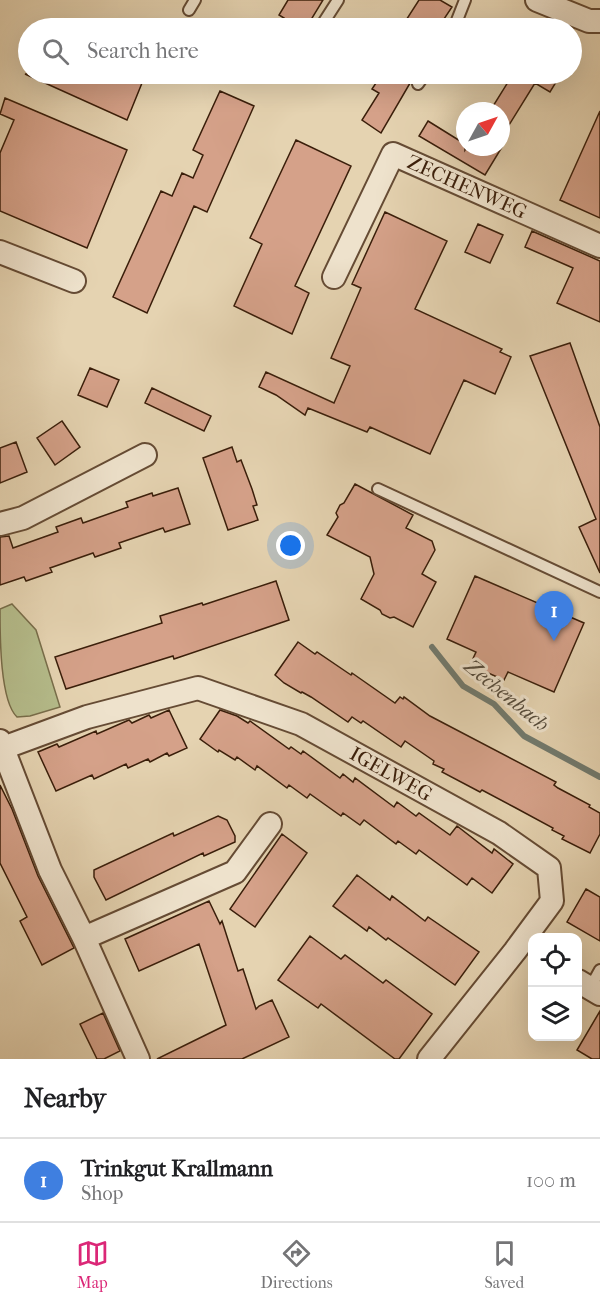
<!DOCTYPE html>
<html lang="en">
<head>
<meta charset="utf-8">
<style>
	:root { --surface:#fff; --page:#f6f6f6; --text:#202124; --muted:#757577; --line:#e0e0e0; --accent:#db2777 }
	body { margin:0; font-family:"IM FELL French Canon",serif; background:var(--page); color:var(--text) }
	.controls { position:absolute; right:18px; bottom:18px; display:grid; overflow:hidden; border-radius:12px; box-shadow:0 6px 24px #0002 }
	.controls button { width:54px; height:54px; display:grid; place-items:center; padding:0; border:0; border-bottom:2px solid var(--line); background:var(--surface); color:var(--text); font:30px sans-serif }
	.compass { position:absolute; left:456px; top:102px; width:54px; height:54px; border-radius:50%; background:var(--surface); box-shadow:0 6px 24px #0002; rotate:50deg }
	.you { position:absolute; left:291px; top:546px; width:21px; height:21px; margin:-15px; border:4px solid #fff; border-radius:50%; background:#1a73e8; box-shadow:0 0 0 9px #1a73e833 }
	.badge { display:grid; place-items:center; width:39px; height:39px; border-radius:50%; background:var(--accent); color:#fff; font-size:20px; font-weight:700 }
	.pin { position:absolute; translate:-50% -50px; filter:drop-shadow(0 2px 3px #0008) }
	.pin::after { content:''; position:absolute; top:32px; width:21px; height:18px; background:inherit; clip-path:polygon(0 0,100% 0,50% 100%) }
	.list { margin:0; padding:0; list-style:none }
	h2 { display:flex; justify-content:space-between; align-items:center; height:78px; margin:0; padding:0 24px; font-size:26px }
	h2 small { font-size:20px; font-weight:400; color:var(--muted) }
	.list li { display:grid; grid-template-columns:39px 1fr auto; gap:18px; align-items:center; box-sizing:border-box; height:84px; padding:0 24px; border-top:2px solid var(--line) }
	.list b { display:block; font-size:22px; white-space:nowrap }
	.list p { margin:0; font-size:20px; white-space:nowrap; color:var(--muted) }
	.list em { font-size:20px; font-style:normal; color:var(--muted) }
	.icon { flex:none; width:33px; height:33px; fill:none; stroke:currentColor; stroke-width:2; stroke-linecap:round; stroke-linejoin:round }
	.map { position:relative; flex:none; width:600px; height:1059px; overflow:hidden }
	.search { position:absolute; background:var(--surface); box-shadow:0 6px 24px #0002; left:18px; right:18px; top:18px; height:66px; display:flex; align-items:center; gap:15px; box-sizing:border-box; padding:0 21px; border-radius:33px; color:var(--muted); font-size:22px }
	.sheet { height:162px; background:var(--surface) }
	nav { display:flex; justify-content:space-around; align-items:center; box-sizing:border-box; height:84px; border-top:2px solid var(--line); background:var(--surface); font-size:16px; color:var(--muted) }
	nav a { display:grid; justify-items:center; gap:3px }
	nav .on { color:var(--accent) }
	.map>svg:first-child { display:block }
	.green { fill:#b5bc8b; stroke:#786d4a; stroke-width:1.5 }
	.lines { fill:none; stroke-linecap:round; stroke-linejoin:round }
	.stream { stroke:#717a6e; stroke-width:6 }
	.building { fill:#d5a189; stroke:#3a1e0a; stroke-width:1.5 }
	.service-casing { stroke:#654b34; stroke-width:14 }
	.minor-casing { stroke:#654b34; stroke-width:26 }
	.service { stroke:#eee2cc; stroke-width:10 }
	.minor { stroke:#eee2cc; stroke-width:22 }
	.labels { text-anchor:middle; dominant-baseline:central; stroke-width:6; stroke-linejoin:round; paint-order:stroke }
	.street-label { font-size:20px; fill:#3a1e0a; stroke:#eee2cc }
	.water-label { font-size:21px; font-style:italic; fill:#564c3c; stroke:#eee2cc }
</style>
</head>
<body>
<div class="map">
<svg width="600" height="1059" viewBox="0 0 600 1059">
	<rect width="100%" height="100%" fill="#e5d3b1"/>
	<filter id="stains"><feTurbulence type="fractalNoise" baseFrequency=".00333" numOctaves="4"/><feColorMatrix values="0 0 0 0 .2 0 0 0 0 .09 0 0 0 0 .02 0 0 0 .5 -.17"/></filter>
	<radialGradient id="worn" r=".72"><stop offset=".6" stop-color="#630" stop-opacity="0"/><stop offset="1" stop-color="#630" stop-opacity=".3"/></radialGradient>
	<path class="green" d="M12,604L36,630L60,707L30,716L17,717C0,701 0,637 0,609Z"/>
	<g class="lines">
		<path class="stream" d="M432,647L463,686L494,704L524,736L600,777"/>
	</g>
	<path class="building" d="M288,0H323L306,28H277L284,18L279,15Z
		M419,0H440L452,7L438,28H401Z
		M25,74H111L142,83L127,120Z
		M382,74H404L413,78L381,133L362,120L379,93L372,89Z
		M513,74H561L550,92L535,83L501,138V111H490Z
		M220,91L254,106L207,212L194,206L147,313L113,297L161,191L172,196L182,173L193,178L203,155L193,150Z
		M5,98L127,150L87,248L0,211V153L14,120L0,114Z
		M600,111V218L560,200Z
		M428,121L465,144V150L467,147H502L485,175L419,136Z
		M296,140L351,166L295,286L309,293L292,334L234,306L262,244L250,238Z
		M385,212L447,241L415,309L502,349L500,352L511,357L495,394L464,380L430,454L370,427L367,432L308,408L305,415L276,395L259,387L266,372L334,403L350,366L331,358L361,288L352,284Z
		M478,224L503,235L490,263L465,252Z
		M532,231L600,261V322L557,303L573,268L525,247Z
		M570,343L600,427V573L579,527L596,519L530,356Z
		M90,368L119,380L107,407L78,395Z
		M152,388L211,416L204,431L145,403Z
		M62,421L80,447L55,465L37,438Z
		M16,442L27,472L0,483V448Z
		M232,447L237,462L241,460L252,489L257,505L253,506L258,520L228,530L203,458Z
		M355,484L413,515L406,528L432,541L435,550L422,574L436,582L413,627L394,617L390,618L382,614L380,610L361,599L374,574L370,557L327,535L338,517L336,513L340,505L344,503Z
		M178,488L190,524L165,532L163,528L119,543L121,548L95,557L93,553L50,568L52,572L26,581L24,577L0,585V537L9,536L13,548L58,532L56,527L81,518L83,523L128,507L126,502L152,493L153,496Z
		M475,576L584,623L554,692L508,672L504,680L470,665L476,652L447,639Z
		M276,581L289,620L174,659L173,656L66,689L55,657L162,623L160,616L202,603L203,605Z
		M298,642L315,654L317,652L351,675L352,673L395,703L400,697L403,699L404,697L430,716L556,782L554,785L558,788L590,805L589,807L600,813V834L590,853L562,839L564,836L552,830L553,828L514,807L482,790L480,792L442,772L444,769L433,764L434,761L405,741L401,747L363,721L361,723L352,717L348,722L311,697L302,692L301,693L284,683L275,675Z
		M169,710L187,748L169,756L167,753L150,762L148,759L128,768L126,764L94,779L92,775L56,791L38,752L57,744L59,747L96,731L97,734L129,720L132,723L149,715L151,718Z
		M220,710L237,716L248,723L250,721L289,749L291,747L301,754L303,751L340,778L343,774L353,782L355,778L394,807L397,802L416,816L419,813L450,835L457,826L492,853L494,849L513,864L492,893L472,878L467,885L419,850L416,854L398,841L396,844L364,820L360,825L343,813L341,816L310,794L307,798L289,785L287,788L257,766L255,770L237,757L235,760L219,750L218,752L200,739Z
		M0,785L12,809L38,876L74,948L42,965L20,921L27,917L0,863Z
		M218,816L227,820L235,836V842L204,856L203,853L106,900L94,877V870L173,833L174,836Z
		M282,834L307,853L255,927L230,909Z
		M357,875L390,900L392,896L425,921L428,917L479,952L455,985L388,938L386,940L369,927L367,931L333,906Z
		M586,889L600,897V941L567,922Z
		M209,901L220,924L222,921L238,971L243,969L256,1009L259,1006L272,1000L289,1037L242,1059H157L226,1025L199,944L139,971L125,939Z
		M310,936L341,959L345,955L383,983L386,980L432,1014L399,1059H395L321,1004L318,1008L278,980Z
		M600,1011V1059H592L577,1050Z
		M103,1013L120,1051L104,1059H97L80,1024Z"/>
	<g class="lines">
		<g class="service-casing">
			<path id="service" d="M189,10L195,0
				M320,28L338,0
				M454,28L465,0
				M418,84L425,74
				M378,489L600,592
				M590,988L600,970"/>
		</g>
		<g class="minor-casing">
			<path id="minor" d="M537,0L589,21H600
				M0,252L74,281
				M334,277L393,154L600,246
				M0,524L23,518L145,455
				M0,741L50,870L84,938L138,1059
				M3,748L87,717L198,688L301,724L499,833L549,868L552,901L515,951L429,1059
				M84,938L235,872L270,824
				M578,981L600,994"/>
		</g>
		<use href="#service" class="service"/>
		<use href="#minor" class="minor"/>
	</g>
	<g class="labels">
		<g class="street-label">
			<text transform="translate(467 187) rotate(24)">ZECHENWEG</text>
			<text transform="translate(391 774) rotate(29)">IGELWEG</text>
		</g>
		<g class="water-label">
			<text transform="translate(507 695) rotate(39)">Zechenbach</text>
		</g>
	</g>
	<rect width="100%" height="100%" filter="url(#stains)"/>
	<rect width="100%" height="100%" fill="url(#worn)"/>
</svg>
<div class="controls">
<button><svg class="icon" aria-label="locate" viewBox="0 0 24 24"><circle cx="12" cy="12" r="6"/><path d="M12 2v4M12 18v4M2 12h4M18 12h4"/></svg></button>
<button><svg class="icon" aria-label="layers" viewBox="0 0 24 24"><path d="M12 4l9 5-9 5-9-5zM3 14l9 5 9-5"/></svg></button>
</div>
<svg class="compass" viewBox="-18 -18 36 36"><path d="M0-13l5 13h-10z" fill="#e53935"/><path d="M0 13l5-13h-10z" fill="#757577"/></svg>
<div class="you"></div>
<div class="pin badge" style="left:554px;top:641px;background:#3f7fe0">1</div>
<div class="search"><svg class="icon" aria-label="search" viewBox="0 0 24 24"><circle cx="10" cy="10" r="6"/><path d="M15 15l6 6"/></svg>Search here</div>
</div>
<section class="sheet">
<h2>Nearby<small></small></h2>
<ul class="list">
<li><span class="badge" style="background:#3f7fe0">1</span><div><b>Trinkgut Krallmann</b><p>Shop</p></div><em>100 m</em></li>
</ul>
</section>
<nav>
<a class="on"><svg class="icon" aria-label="map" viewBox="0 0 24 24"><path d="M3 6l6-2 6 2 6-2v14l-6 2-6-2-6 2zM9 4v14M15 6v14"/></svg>Map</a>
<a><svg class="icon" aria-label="directions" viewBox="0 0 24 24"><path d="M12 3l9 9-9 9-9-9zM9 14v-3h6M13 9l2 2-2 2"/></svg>Directions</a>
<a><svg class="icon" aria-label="saved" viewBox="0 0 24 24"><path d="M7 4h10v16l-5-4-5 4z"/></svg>Saved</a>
</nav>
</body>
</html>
